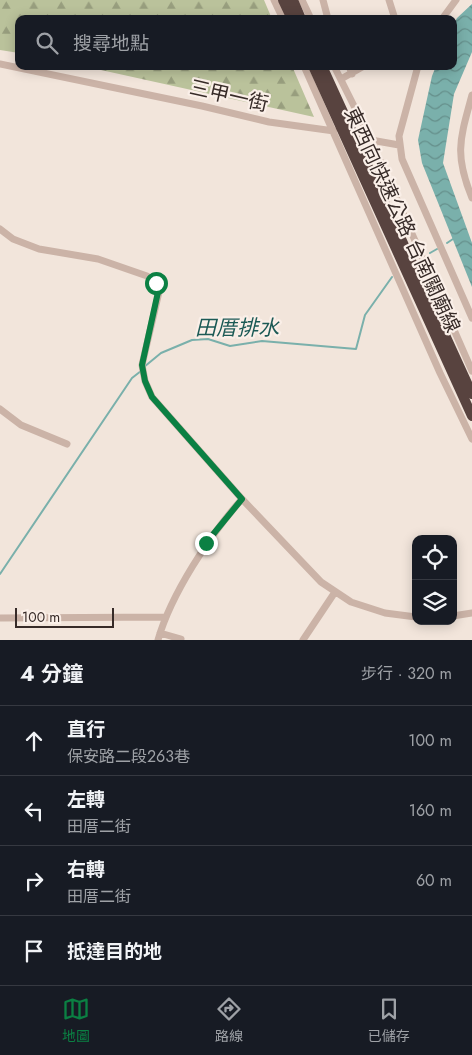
<!DOCTYPE html>
<html lang="zh-TW">
<head>
<meta charset="utf-8">
<style>
	:root { --surface:#171b24; --page:#20242c; --text:#f1f3f6; --muted:#9ea1a6; --line:#363941; --accent:#0b8043 }
	body { margin:0; font-family:Jost,"Noto Sans TC",sans-serif; background:var(--page); color:var(--text) }
	.controls { position:absolute; right:15px; bottom:15px; display:grid; overflow:hidden; border-radius:10px; box-shadow:0 2px 12px #0003 }
	.controls button { width:45px; height:45px; display:grid; place-items:center; padding:0; border:0; border-bottom:1px solid var(--line); background:var(--surface); color:var(--text); font:25px sans-serif }
	.scale { position:absolute; left:15px; bottom:12px; width:99px; box-sizing:border-box; padding-left:5px; border:2px solid #372b28; border-top:0; font-size:14px; line-height:18px; white-space:nowrap; color:#372b28; -webkit-text-stroke:4px #faefe8; paint-order:stroke }
	.stop { position:absolute; width:15px; height:15px; margin:-11px; border:4px solid #0b8043; border-radius:50%; background:#fff }
	.stop.end { background:#0b8043; border-color:#fff; box-shadow:0 1px 5px #0008 }
	.list { margin:0; padding:0; list-style:none }
	h2 { display:flex; justify-content:space-between; align-items:center; height:65px; margin:0; padding:0 20px; font-size:21px }
	h2 small { font-size:16px; font-weight:400; color:var(--muted) }
	.list li { display:grid; grid-template-columns:32px 1fr auto; gap:15px; align-items:center; box-sizing:border-box; height:70px; padding:0 20px; border-top:1px solid var(--line) }
	.list b { display:block; font-size:19px; white-space:nowrap }
	.list p { margin:0; font-size:16px; white-space:nowrap; color:var(--muted) }
	.list em { font-size:16px; font-style:normal; color:var(--muted) }
	.icon { flex:none; width:28px; height:28px; fill:none; stroke:currentColor; stroke-width:2; stroke-linecap:round; stroke-linejoin:round }
	.map { position:relative; flex:none; width:472px; height:640px; overflow:hidden }
	.search { position:absolute; background:var(--surface); box-shadow:0 2px 12px #0003; left:15px; right:15px; top:15px; height:55px; display:flex; align-items:center; gap:12px; box-sizing:border-box; padding:0 18px; border-radius:10px; color:var(--muted); font-size:19px }
	.sheet { height:345px; background:var(--surface) }
	nav { display:flex; justify-content:space-around; align-items:center; box-sizing:border-box; height:70px; border-top:1px solid var(--line); background:var(--surface); font-size:14px; color:var(--muted) }
	nav a { display:grid; justify-items:center; gap:2px }
	nav .on { color:var(--accent) }
	.map>svg:first-child { display:block }
	.forest { fill:url(#forest-firs) }
	.water { fill:url(#water-waves) }
	.lines { fill:none; stroke-linecap:round; stroke-linejoin:round }
	.stream { stroke:#7ab0ab; stroke-width:2 }
	.minor { stroke:#cbb3a7; stroke-width:7 }
	.highway { stroke:#58433f; stroke-width:10 }
	.route { stroke:#0b8043; stroke-width:6 }
	.labels { text-anchor:middle; dominant-baseline:central; stroke-width:4.5; stroke-linejoin:round; paint-order:stroke }
	.street-label { font-size:20px; fill:#372b28; stroke:#faefe8 }
	.water-label { font-size:21px; font-style:italic; fill:#1c5a55; stroke:#faefe8 }
</style>
</head>
<body>
<div class="map">
<svg width="472" height="640" viewBox="0 0 472 640">
	<defs>
		<pattern id="forest-firs" width="22" height="20" patternUnits="userSpaceOnUse" patternTransform="scale(1.25)"><rect width="22" height="20" fill="#bac29b"/><path d="M5 1l3.5 6h-7zM16 11l3.5 6h-7z" fill="#989e7e"/></pattern>
		<pattern id="water-waves" width="16" height="10" patternUnits="userSpaceOnUse" patternTransform="scale(1.25)"><rect width="16" height="10" fill="#7ab0ab"/><path d="M0 5q4-4 8 0t8 0" fill="none" stroke="#658f8b"/></pattern>
	</defs>
	<rect width="100%" height="100%" fill="#f2e5db"/>
	<path class="forest" d="M0,0H264L272,19H19V53L0,50Z
		M81,66H292L314,117L101,70Z"/>
	<path class="water" d="M472,4V52L454,94L443,163L472,243V287L422,163L418,140L432,76L436,66H453V25L457,18Z"/>
	<g class="lines">
		<path class="stream" d="M447,243L453,239
			M430,253L437,249
			M144,367L161,353L192,340L208,339L230,346L262,341L356,349L365,315L392,277
			M0,574L132,378L141,371"/>
		<path class="minor" d="M274,0L283,19
			M302,0L311,19
			M323,0L328,19
			M389,0L395,19
			M442,19L456,0
			M0,64L202,106L269,122L334,131
			M304,66L440,373L472,439
			M334,66L371,140L472,371
			M349,66L352,74
			M418,66L399,136L402,159L472,318
			M341,79L364,66
			M472,95C460,139 454,154 472,198
			M371,140L399,145
			M0,229L13,239L39,249L98,259L147,276L156,283L159,292L142,365L145,381L152,397L242,499L321,582L351,602L385,613L416,617
			M0,409L21,425L67,444
			M453,616L472,613
			M0,618L166,617
			M160,633L181,639
			M158,640C171,594 210,535 242,499
			M303,640L335,592"/>
		<path class="highway" d="M283,0L292,19
			M293,0L301,19
			M313,66L472,416
			M322,66L472,394"/>
	</g>
	<g class="lines">
		<path class="route" d="M156,283L158,292L142,365L145,381L152,397L242,499L206,543"/>
	</g>
	<g class="labels">
		<g class="street-label">
			<text transform="translate(229 96) rotate(13)">三甲一街</text>
			<text transform="translate(402 220) rotate(65)">東西向快速公路 台南關廟線</text>
		</g>
		<g class="water-label">
			<text x="237" y="328">田厝排水</text>
		</g>
	</g>
</svg>
<div class="controls">
<button><svg class="icon" aria-label="locate" viewBox="0 0 24 24"><circle cx="12" cy="12" r="6"/><path d="M12 2v4M12 18v4M2 12h4M18 12h4"/></svg></button>
<button><svg class="icon" aria-label="layers" viewBox="0 0 24 24"><path d="M12 4l9 5-9 5-9-5zM3 14l9 5 9-5"/></svg></button>
</div>
<div class="scale">100 m</div>
<div class="stop" style="left:156px;top:283px"></div>
<div class="stop end" style="left:206px;top:543px"></div>
<div class="search"><svg class="icon" aria-label="search" viewBox="0 0 24 24"><circle cx="10" cy="10" r="6"/><path d="M15 15l6 6"/></svg>搜尋地點</div>
</div>
<section class="sheet">
<h2>4 分鐘<small>步行 · 320 m</small></h2>
<ul class="list">
<li><svg class="icon" aria-label="ahead" viewBox="0 0 24 24"><path d="M12 20V5M6 11l6-6 6 6"/></svg><div><b>直行</b><p>保安路二段263巷</p></div><em>100 m</em></li>
<li><svg class="icon" aria-label="left" viewBox="0 0 24 24"><path d="M17 20v-9H6M10 6l-5 5 5 5"/></svg><div><b>左轉</b><p>田厝二街</p></div><em>160 m</em></li>
<li><svg class="icon" aria-label="right" viewBox="0 0 24 24"><path d="M7 20v-9h11M14 6l5 5-5 5"/></svg><div><b>右轉</b><p>田厝二街</p></div><em>60 m</em></li>
<li><svg class="icon" aria-label="arrive" viewBox="0 0 24 24"><path d="M6 21V4h12l-3 4 3 4H6"/></svg><div><b>抵達目的地</b></div></li>
</ul>
</section>
<nav>
<a class="on"><svg class="icon" aria-label="map" viewBox="0 0 24 24"><path d="M3 6l6-2 6 2 6-2v14l-6 2-6-2-6 2zM9 4v14M15 6v14"/></svg>地圖</a>
<a><svg class="icon" aria-label="directions" viewBox="0 0 24 24"><path d="M12 3l9 9-9 9-9-9zM9 14v-3h6M13 9l2 2-2 2"/></svg>路線</a>
<a><svg class="icon" aria-label="saved" viewBox="0 0 24 24"><path d="M7 4h10v16l-5-4-5 4z"/></svg>已儲存</a>
</nav>
</body>
</html>
